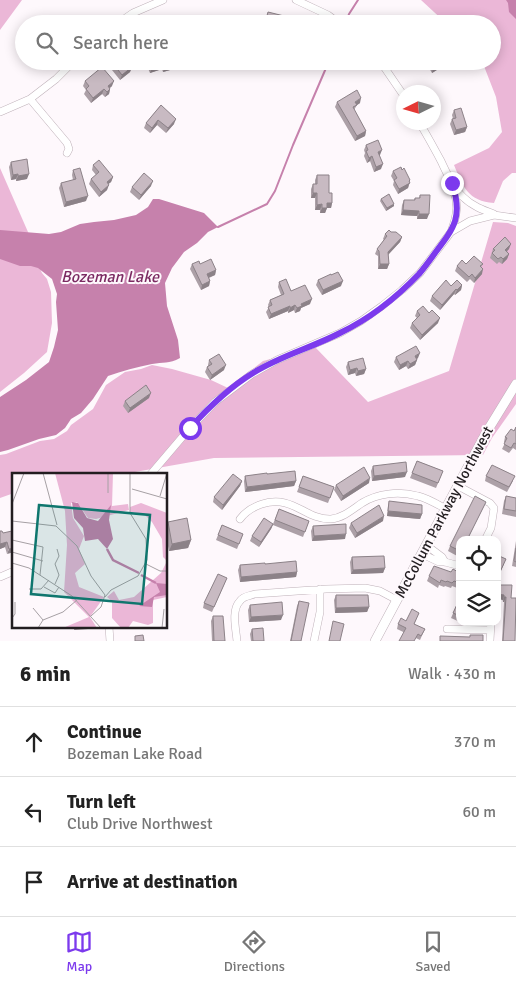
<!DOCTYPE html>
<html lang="en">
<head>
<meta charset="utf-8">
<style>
	:root { --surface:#fff; --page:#f2f2f2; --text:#222; --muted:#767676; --line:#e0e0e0; --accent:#7c3aed }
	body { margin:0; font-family:Signika,sans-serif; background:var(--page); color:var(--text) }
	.controls { position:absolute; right:15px; bottom:15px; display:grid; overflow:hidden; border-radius:10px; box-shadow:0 2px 12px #0003 }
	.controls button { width:45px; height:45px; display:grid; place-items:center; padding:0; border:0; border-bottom:1px solid var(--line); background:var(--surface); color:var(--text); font:25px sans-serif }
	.compass { position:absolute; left:396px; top:85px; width:45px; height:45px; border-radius:50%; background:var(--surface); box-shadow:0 2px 12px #0003; rotate:265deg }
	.stop { position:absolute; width:15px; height:15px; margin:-11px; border:4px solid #7c3aed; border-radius:50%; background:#fff }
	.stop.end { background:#7c3aed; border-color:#fff; box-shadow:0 1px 5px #0008 }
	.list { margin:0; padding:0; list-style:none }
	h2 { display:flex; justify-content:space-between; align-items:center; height:65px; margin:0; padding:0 20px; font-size:21px }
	h2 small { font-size:16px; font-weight:400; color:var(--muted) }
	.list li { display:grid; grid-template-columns:32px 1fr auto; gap:15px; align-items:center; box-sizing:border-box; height:70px; padding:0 20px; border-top:1px solid var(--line) }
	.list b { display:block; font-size:19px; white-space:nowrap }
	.list p { margin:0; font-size:16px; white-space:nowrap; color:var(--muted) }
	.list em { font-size:16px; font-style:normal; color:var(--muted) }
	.icon { flex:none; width:28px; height:28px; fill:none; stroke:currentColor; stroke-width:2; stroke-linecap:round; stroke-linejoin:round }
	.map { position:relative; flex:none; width:516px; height:641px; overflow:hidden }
	.search { position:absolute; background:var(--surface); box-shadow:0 2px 12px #0003; left:15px; right:15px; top:15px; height:55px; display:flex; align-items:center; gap:12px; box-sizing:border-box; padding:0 18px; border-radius:28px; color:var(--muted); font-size:19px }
	.sheet { height:275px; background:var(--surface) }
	nav { display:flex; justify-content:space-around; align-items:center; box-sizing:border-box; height:70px; border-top:1px solid var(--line); background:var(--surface); font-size:14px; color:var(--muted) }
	nav a { display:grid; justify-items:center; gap:2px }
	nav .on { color:var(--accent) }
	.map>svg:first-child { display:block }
	.green { fill:#ebb7d7 }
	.water { fill:#c681ac }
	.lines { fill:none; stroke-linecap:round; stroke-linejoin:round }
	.stream { stroke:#c681ac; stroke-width:2 }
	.minor-casing { stroke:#bfb1b9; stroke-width:8 }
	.tertiary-casing { stroke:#bfb1b9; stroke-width:10 }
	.minor { stroke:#fff; stroke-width:7 }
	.tertiary { stroke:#fff; stroke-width:9 }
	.wall { fill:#aca0a7 }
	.shaded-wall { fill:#8c8288 }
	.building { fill:#c8bac2; stroke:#8c8288 }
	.route { stroke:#7c3aed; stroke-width:6 }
	.labels { text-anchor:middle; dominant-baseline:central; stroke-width:4; stroke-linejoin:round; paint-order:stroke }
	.street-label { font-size:15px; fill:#221d20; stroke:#fef8fc }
	.water-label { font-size:16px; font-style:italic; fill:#7b2a62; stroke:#fef8fc }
	.inset-river { fill:none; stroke:#c681ac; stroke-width:2.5 }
	.inset-road { fill:none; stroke:#a6a0a4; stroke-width:1 }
	.view { fill:#0f766e; fill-opacity:0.15; stroke:#0f766e; stroke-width:2.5 }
	.inset-edge { fill:none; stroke:#221d20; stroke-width:2.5 }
</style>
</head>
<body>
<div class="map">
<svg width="516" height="641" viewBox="0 0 516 641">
	<rect width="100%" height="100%" fill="#fef8fc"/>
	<path class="green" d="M0,0H22L0,30Z
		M421,0H516V173H512L503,181L494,203C468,201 463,187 454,165L489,148L502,132L496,97L482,61H492V24H447Z
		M0,168L35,248L37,262L42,273L47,279L51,292L52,323L47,352L24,373L0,392Z
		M493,222L508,223L516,226V404L492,438L483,455L214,458L118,475H14V493L0,498V455L6,454L40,441L54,439L67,431L71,425L93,409L106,385L125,372L141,369L152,365L172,369L211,380L228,388L263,361L315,347L368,402L449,371Z"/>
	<path class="water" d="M506,0H516V19L509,12L508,3Z
		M153,199H159L204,213L218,227L208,232L197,243L184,252L172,268L165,283L167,306L178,340L180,358C169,364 163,362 152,364C137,367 122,371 108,376L93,399L81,413L71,419L65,428L56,435L39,439L8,450L0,452V397L26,380L49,362L54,347L58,330L56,302L57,294L52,279L38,268L31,266H20L0,259V230L49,234L61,232L80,224L94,222L114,220L136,215L148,207Z"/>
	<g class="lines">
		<path class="stream" d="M346,22L349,14L358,0
			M218,227L267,204L275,191L293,145L329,61"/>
		<g class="minor-casing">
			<path id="minor" d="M296,0L328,15L340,24
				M117,24L133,13L163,0
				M380,61L404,96
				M30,99L67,143L69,149L67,153
				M0,112L30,99L56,79L74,61
				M419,122C427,135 434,148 441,161C447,174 453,187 463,197C472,206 483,210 494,214
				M451,232C457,216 459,204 453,189
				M150,475L190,428L215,402L252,374L277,360L340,333L361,321L382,306L402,290L420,273L451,232L470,221L494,215L516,218
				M458,486L490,503L494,508L491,528L485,540
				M240,519C246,511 253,507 262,504C293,494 305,520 331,519C343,518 353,509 362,503C378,493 399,491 418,496C427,498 437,504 446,509
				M426,545L442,557L445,562
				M422,554L439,562H445L460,566
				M0,577L14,571
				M109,627L110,641
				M447,629L490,630
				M237,641C236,629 231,610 240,601C243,596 249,596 255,594L326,589L365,588L380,591L397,600
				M314,641L320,612V589
				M490,641L491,622"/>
		</g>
		<g class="tertiary-casing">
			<path id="tertiary" d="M375,641L486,433L516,384"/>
		</g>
		<use href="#minor" class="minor"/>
		<use href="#tertiary" class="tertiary"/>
	</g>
	<path class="wall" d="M149,61H172L170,70L163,72L162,69L150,73L147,66Z
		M425,61H441L442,63L440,68L432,73Z
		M114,65L133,66L131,68L130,72L120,80L112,70Z
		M85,81L112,86L110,88V89L109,94L105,97L102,94L91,103L84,94L86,90L83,86Z
		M337,102L360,103L357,105L354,110L366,131L365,136L355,141L335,107Z
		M161,105L174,124L166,133L157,125L150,133L144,128L146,123Z
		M454,110L467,127L465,132L454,135L450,124L452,119H453L452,115Z
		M366,145L380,155H379L381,169L374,172L370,161L367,163L364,156L365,153L364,150Z
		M11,162L27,179L16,181V179L11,180L9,167Z
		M93,165L113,177L111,182L108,184L107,190L99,197L89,184L91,179L96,175L92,170Z
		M73,170L86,201L64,207L59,188L61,183L73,180L72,175Z
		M393,171L410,182L408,188L398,194L393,185L394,181L391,176Z
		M317,175L329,193L332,203L331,208H327L325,213H320V210H315V198H311V189L313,184H315V180Z
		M151,186L139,200L130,192L132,187Z
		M420,195L427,219H417V216L401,215L402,205L404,200H414L415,198H419Z
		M381,199L394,206L386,211L380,201Z
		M391,232L402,237L400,242L388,255L389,264L387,269H378V256L375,254L377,249L384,240L383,239L385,234Z
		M493,249H509L507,251L509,254L507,259L502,264L499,262L497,264L490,258Z
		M192,264H200L216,270L215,275L209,278L210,281L209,286L201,290L190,269Z
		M466,264H483L481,267L482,274L474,283L470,279L467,282L455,271L457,266Z
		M331,275L341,286L322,295L316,285L318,280Z
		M279,282L310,304L301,308L300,311L295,313L294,310L288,313V311L269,319L266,312L269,307L268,305L270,300L281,295L278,287Z
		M462,285L461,290L455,295L454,294L440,310L430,301L432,296L451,286Z
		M417,311L438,323L420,340L410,328L412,323L417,318L415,316Z
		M396,357L418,358L417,359V360L415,365L408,369L406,366L399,370L394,362Z
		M209,360L224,370L210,380L205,372L207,367L208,366V365Z
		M348,362L366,369L364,374L356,376L355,373L348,375L346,367Z
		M149,398L128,413L123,406L125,401Z
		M516,427V450L513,448L509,453L502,449L505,443L504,442L505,437L514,431Z
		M417,461L443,471L436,488L410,478Z
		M373,466L405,477L372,481L371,471Z
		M267,474L296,481L294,486L245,492L244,481L245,476Z
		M303,476L334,487L328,503L297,492Z
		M486,476L513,481L507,492L485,481Z
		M242,481L240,486L222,510L213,502L214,497Z
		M369,483L341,501L334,490L336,485Z
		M506,496L516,498V517L502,514L504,501Z
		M389,501L422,514L420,519L387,516L388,506Z
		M486,502L467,540H460V555L459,557L448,551L450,546Z
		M279,509L309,521L303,537L273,525L271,529L259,547L250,541L252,536L273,524Z
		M383,521L355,538L349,528L351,523Z
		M168,522L191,540L188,548L169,551L166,536V526Z
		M222,525L243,534L237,549L216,540Z
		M313,526L345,539L312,541L311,531Z
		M0,531L3,533L14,536L7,554L5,547L0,549Z
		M516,541V567L512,566Z
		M497,555L504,564L498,577H497Z
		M352,557L385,568L383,573L351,574L350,562Z
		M265,564L297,572L296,577L240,582L238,570L240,565Z
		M460,569V589L452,586L451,588L445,586L444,587L439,585L438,588L427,581L429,576L451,572H458Z
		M227,578L212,612L203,608L204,603Z
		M499,585L511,598L515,641H502L504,602H503Z
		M336,595L369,607L367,612L335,613L334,600Z
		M460,598V622L451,618Z
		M299,601L301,641H290L297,606Z
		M250,605L281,620L249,622L248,610Z
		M419,613L414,624L425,629L420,640L397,629L398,624L406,621Z
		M213,616L225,641H212L211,621Z
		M252,629L264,641H251L250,634Z"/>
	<path class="shaded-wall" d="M135,61L130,72L120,80L122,75L130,65Z
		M172,61L170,70L163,72L165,67L170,62Z
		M442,63L440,68L432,73L433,68Z
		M164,64L162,69L150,73L152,68Z
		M114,81L112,86L106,91L108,86Z
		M104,89L102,94L91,103L93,98Z
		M110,89L109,94L105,97L107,92Z
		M361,98L360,103L354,107L355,102Z
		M176,119L174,124L166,133L168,128Z
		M158,120L157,125L150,133L152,128Z
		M467,127L465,132L454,135L456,130Z
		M366,131L365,136L355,141L357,136Z
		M382,150L380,155L376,157L378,152Z
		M372,156L370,161L367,163L369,158Z
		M383,164L381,169L374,172L376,167Z
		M18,174L16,179L11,180L13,175Z
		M29,174L27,179L16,181L18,176Z
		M113,177L111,182L105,187L107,182Z
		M410,180L408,188L398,194L399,189Z
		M153,181L151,186L139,200L141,195Z
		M109,185L107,190L99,197L101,192Z
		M313,193H317L315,198H311Z
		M88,196L86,201L64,207L66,202Z
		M327,203H332L331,208H325Z
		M322,204L320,210H315L317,205Z
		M394,204V206L386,211L387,208Z
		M322,208H327L325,213H320Z
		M403,210L419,211L417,216L401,215Z
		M419,214H429L427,219H417Z
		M402,237L400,242L386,257L388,252Z
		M511,244L509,249L503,255L505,250Z
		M509,254L507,259L502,264L503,259Z
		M380,264H389L387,269H378Z
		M483,269L482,274L474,283L475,278Z
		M216,270L215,275L205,279L207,274Z
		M210,281L209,286L201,290L202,285Z
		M343,281L341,286L322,295L323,290Z
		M462,285L461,290L455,295L457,290Z
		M456,289L454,294L440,310L442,305Z
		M312,299L310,304L301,308L300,311L295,313L297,308L301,304Z
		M295,305L294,310L288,313L290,308Z
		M290,306L288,311L269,319L271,314Z
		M440,318L438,323L420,340L422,335Z
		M420,353L418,358L413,361L415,356Z
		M417,360L415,365L408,369L410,364Z
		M408,361L406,366L399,370L400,365Z
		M226,365L224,370L210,380L212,375Z
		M357,368L355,373L348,375L350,370Z
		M366,369L364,374L356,376L358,371Z
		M151,393L149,398L128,413L130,408Z
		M407,472L405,477L372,481L374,476Z
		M370,478L369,483L341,501L343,496Z
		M242,481L240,486L222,510L223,505Z
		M296,481L294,486L245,492L247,487Z
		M388,511L422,514L420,519L387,516Z
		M384,516L383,521L355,538L357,533Z
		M273,524L271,529L259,547L261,542Z
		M346,534L345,539L312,541L314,536Z
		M191,540L188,548L169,551L172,544Z
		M7,542L5,547L0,549V544Z
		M14,548V552L7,554L9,549Z
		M385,568L383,573L351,574L353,570Z
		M297,572L296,577L240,582L241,577Z
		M497,594L504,595L503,600L497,599Z
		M504,597H506L504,602H503Z
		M369,607L367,612L335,613L336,608Z
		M283,615L281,620L249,622L251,617Z
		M75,627H89L88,629L74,630Z"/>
	<path class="building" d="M268,12L296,19L294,24H269L265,23Z
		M414,17L419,24H405Z
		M71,21L74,24H68Z
		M118,61H135L130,65L132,67L122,75L114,65Z
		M149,61H171L170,62L171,65L165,67L164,64L152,68Z
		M430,61H441L442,63L433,68Z
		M102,67L114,81L108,86L110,89L107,92L104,89L93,98L86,89L89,86L85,81Z
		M357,90L361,98L355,102L357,105L353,107L366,131L357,136L337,102Z
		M161,105L176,119L168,128L158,120L152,128L146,123Z
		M461,108L467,127L456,130L452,119L456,118L454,110Z
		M378,140L382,150L378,152L383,164L376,167L372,156L369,158L366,151L368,150L366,145Z
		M27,159L29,174L18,176V174L13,175L11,162Z
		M99,160L113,177L107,182L109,185L101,192L91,179L99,172L93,165Z
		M401,167L402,170L404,168L410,180L409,181L410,183L399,189L394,180L397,178L393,171Z
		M80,168L88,196L66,202L61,183L76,179L73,170Z
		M144,173L153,181L141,195L132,187Z
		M317,175H329V193H332V203H327V208H322V204L317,205V193H313V184H317Z
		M389,194L394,204L387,208L381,199Z
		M420,195H430L429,214H419V211L403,210L404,200H415V198H420Z
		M389,230L391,232H396L402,237L388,252L389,264H380L379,251L377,249L387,236L385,234Z
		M505,237L511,244L505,250L509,254L503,259L501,257L498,259L492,253L495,250L493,249Z
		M474,256L483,264L480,266L483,269L475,278L472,274L469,277L457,266L462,260L466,264Z
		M211,259L216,270L207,274L210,281L202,285L192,264L199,261L200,264Z
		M338,272L343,281L323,290L318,280L331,274V275Z
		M286,279L291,291L305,285L312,299L301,304L302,306L297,308L295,305L290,308V306L271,314L268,307L272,305L270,300L284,294L279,282Z
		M446,280L451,286L457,280L462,285L457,290L456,289L442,305L432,296Z
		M423,306L429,313L432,310L440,318L422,335L412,323L420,315L417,311Z
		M416,346L420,353L415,356L417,360L410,364L408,361L400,365L396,357Z
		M219,354L226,365L212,375L207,367L212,364L209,360Z
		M363,358L366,369L358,371L357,368L350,370L348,362Z
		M146,385L151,393L130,408L125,401Z
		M516,427V444L514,443L511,448L504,444L507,438L505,437L511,429L514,431Z
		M417,461L443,471L438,483L412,473Z
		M406,462L407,472L374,476L373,466Z
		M492,465L515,476L509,487L486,476Z
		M364,467L370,478L343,496L336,485Z
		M295,471L296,481L247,487L245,476L267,473V474Z
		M233,474L242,481L223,505L214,497Z
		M303,476L334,487L330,498L299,487Z
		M475,496L486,502L467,540H460V551L450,546Z
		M506,496L516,498V511L504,509Z
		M389,501L422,505V514L388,511Z
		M379,505L384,516L357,533L351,523Z
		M279,509L309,521L305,532L275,520Z
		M187,518L191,540L172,544L168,522Z
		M264,518L273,524L261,542L252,536Z
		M346,524V534L314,536L313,526Z
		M222,525L243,534L239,544L218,535Z
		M0,531H2L3,533L12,531L14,536V548L9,549L7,542L0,544Z
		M516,548V562L514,561Z
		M497,555L506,559L500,572L497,571Z
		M384,556L385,568L353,570L352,557Z
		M296,561L297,572L241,577L240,565L265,563V564Z
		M434,566L451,572L453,569L458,572L460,569V583L454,581L452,583L447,581L446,582L441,580L440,583L429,576Z
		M218,574L227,578L214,607L204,603Z
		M497,583H499V585H512L511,598H516L515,641H503L506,597H504V595L497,594Z
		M336,595H368L369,607L336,608Z
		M460,598V616L453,613Z
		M299,601L309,603L301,641H291Z
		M282,602L283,615L251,617L250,605Z
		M412,609L419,613L414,624L425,629L421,636L418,634L414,641H399L406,628L398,624L401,618L406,621Z
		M213,616H223L225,641H214Z
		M333,621L344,624L340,641H329Z
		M263,628L264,641H253L252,629Z
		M143,635L144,641H135V636Z
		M470,635H483V641H440V636L470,637Z"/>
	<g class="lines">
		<path class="route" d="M190,428C208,408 230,387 253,373C280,356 311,348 340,333C369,319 397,297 419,274C425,267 430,260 435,253C455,227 463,216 452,183"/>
	</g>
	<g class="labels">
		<g class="street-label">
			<text transform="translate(444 512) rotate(-62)">McCollum Parkway Northwest</text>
		</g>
		<g class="water-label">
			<text x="110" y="277">Bozeman Lake</text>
		</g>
	</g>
	<g transform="translate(12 473)">
		<rect width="155" height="155" fill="#fef8fc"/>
		<path d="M43,0H101L100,33L116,31L117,37L84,46L76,45L65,29L59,30L61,45L72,63L67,76L73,91L63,100L67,114L92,124L78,144L85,155H51L77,144L52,119L55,72L53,38ZM129,30L155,40V88L151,84L150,66L140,49L132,41L118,39V34ZM155,88V124L141,127V150L136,152L121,148L116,155H109L100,145V128L95,124L102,118L107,127L122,124L149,100Z" fill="#ebb7d7"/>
		<path d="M60,29L66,30L75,45L86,48L99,32L97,47L101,66L95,76L86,66L73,68L71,55L62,45ZM144,110L155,111V122L142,124L140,134L127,133L148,119Z" fill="#c681ac"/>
		<path class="inset-river" d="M95,76L101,87L127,100M129,102L144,110"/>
		<path class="inset-road" d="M31,0L45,52M96,0V20M120,16L155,26M148,23L155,0M0,31L12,0M0,48L44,53L65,73L79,103L93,122L89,134L79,143M0,67L31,74L28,102M0,79L31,88M0,90L17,95L60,123L89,155M134,91L148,98H155M43,111L47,102L43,91L47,83L45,76M32,114L43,120L47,114M17,116H29L37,107M93,124L99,117L126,103L135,87L134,66L118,40V0M21,135L31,147M0,145L3,141V129M26,155L31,147L51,139L65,127M150,155L152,136"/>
		<path class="view" d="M27,32L138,42L130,131L19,121Z"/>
		<rect width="155" height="155" class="inset-edge"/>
	</g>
</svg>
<div class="controls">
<button><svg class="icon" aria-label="locate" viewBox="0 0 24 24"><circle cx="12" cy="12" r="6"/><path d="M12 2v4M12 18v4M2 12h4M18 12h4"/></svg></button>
<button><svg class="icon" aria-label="layers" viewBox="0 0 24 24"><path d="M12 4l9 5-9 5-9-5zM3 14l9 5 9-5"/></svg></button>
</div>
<svg class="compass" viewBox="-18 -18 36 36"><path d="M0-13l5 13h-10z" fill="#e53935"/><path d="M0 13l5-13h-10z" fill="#767676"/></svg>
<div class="stop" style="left:190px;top:428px"></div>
<div class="stop end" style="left:452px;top:183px"></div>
<div class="search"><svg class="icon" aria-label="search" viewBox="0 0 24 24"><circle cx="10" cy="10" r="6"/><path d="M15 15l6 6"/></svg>Search here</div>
</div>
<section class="sheet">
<h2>6 min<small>Walk · 430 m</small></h2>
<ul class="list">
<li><svg class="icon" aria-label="ahead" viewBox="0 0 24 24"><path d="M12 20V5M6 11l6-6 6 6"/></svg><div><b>Continue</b><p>Bozeman Lake Road</p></div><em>370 m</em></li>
<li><svg class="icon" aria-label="left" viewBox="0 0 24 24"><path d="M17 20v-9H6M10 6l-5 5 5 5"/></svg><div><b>Turn left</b><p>Club Drive Northwest</p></div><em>60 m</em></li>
<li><svg class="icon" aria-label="arrive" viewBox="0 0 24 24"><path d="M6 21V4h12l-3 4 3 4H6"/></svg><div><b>Arrive at destination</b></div></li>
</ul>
</section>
<nav>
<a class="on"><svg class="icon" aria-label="map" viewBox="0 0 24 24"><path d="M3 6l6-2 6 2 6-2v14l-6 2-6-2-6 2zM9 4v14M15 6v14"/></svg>Map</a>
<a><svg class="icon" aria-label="directions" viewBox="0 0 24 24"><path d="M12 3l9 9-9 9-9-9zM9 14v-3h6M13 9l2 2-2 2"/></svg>Directions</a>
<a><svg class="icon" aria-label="saved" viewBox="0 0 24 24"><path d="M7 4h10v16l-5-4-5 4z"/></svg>Saved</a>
</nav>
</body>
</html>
